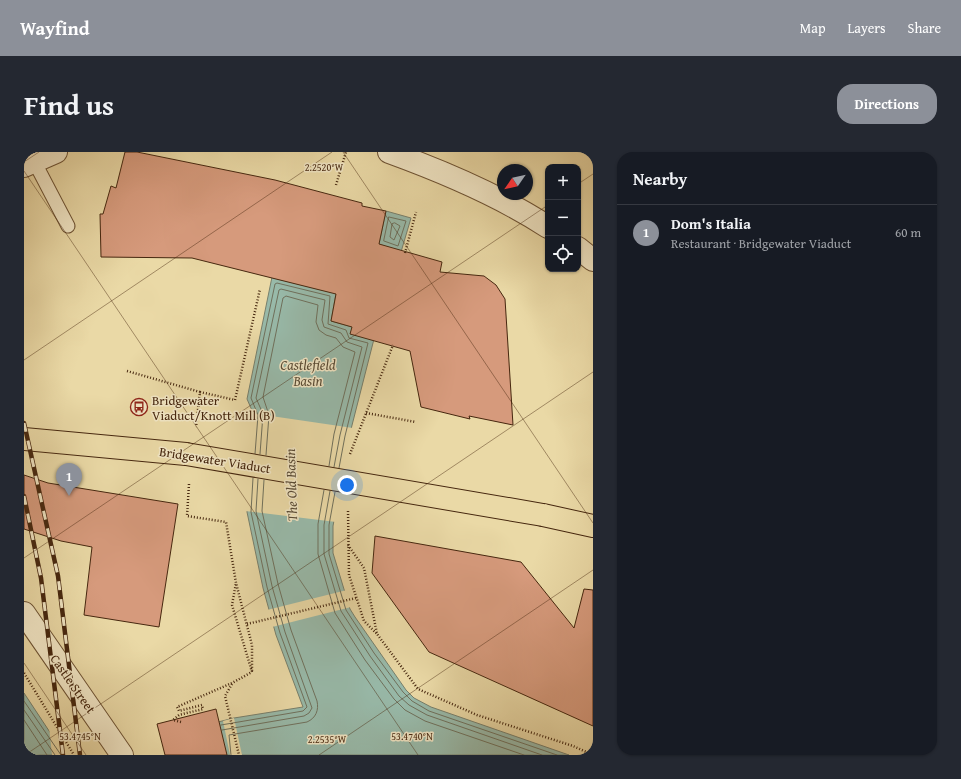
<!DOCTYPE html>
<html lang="en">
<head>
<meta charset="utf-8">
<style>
	:root { --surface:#171b24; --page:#242831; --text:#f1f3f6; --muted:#9ea1a6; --line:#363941; --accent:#8c9099 }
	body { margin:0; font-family:"Gentium Book Plus",serif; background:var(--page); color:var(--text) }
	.controls { position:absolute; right:12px; top:12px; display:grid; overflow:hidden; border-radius:8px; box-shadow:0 1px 3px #0004 }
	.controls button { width:36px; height:36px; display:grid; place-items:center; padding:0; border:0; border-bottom:1px solid var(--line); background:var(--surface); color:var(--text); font:20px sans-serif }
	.compass { position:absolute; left:473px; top:12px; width:36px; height:36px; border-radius:50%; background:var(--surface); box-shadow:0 1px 3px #0004; rotate:236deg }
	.you { position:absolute; left:323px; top:333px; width:14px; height:14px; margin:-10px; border:3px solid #fff; border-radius:50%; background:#1a73e8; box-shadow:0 0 0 6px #1a73e833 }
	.badge { display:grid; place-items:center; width:26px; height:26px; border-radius:50%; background:var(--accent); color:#fff; font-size:13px; font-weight:700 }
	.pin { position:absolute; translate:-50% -33px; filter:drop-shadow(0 1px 2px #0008) }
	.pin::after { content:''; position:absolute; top:21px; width:14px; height:12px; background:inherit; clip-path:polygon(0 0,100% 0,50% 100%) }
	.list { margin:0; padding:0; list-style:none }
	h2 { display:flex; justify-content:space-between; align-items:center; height:52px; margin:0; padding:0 16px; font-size:17px }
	h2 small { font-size:13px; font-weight:400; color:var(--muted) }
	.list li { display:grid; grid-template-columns:26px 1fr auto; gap:12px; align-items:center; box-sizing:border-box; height:56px; padding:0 16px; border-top:1px solid var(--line) }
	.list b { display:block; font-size:15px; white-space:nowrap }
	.list p { margin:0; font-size:13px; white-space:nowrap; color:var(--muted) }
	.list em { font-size:13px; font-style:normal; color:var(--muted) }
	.icon { flex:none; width:22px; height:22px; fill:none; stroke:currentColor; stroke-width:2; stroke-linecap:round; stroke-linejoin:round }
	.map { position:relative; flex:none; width:569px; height:603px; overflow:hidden; border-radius:16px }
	header { display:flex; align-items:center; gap:24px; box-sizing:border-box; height:56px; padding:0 20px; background:var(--accent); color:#fff }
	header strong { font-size:19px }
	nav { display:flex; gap:22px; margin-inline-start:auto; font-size:14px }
	.intro { display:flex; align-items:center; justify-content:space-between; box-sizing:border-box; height:96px; padding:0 24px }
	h1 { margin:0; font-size:28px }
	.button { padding:10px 18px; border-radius:16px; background:var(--accent); color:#fff; font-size:14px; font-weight:700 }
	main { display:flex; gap:24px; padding:0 24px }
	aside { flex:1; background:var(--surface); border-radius:16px; box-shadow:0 1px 3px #0004 }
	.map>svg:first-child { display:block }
	.water { fill:#98baaa; stroke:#777f6c }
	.pier { fill:#ead9a6 }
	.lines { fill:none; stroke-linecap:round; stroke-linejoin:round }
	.shore { stroke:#6f705c; stroke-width:1 }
	.building { fill:#d69a7c; stroke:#46270f }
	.lane-casing { stroke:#6f5435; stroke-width:15 }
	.street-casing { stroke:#6f5435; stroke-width:24 }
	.primary-casing { stroke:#46270f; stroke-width:24 }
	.path { stroke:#46270f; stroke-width:2.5; stroke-dasharray:1 2; stroke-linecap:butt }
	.lane { stroke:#f1e6c5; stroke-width:13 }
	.street { stroke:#f1e6c5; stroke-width:22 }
	.primary { stroke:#ead9a6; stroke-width:22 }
	.rail-casing { stroke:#46270f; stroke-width:4.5 }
	.rail { stroke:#f1e6c5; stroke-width:3; stroke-dasharray:9; stroke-linecap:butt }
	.primary-bridge-casing { stroke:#46270f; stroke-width:24; stroke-linecap:butt }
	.primary-bridge { stroke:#ead9a6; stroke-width:22 }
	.ticks { fill:none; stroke:#46270f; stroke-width:1; stroke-opacity:0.45 }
	.labels { text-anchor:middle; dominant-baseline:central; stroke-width:3; stroke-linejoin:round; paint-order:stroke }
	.poi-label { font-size:13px; fill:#46270f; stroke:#f1e6c5; text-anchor:start }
	.street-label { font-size:13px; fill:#46270f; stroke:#f1e6c5 }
	.water-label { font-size:14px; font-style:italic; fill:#5a4c36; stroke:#f1e6c5 }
	.ticks-label { font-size:10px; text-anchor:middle; fill:#46270f; stroke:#f1e6c5; stroke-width:3; stroke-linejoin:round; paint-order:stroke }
</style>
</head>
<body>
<header>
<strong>Wayfind</strong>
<nav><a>Map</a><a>Layers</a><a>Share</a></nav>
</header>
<div class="intro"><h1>Find us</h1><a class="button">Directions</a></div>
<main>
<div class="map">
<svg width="569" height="603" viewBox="0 0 569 603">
	<rect width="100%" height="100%" fill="#ead9a6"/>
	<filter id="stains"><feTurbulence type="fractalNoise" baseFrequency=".005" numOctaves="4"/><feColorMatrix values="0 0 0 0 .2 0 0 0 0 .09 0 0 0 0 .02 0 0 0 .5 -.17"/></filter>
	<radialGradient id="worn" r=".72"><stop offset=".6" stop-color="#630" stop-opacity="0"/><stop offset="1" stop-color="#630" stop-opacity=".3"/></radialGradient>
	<path class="water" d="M362,59L387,66L377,100L355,92Z
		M248,125L312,141L307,169L328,175L350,187L325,285L309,374V401L326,457L331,465L382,538L390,546L407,555L545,603H192L186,572L210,566L279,555L252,483L239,436L223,360L230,263L223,247Z
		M0,541L41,603H0Z"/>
	<path class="pier" d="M227,261L329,276L312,370L221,359Z
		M323,438L327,455L248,475L243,458Z
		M210,566L218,603H206L199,569Z
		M25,575L43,602V603H28Z"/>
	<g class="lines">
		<path class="shore" d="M365,65L382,69L374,94L360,89Z
			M371,71L376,74L370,88L366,85L368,72Z
			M231,302L234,263L227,246L251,132L253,131L306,144L304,172L322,178L325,186L344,191L321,284L315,316
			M236,302L239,262L232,246L255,138L257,137L301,148L298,168L300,175L317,181L323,190L338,195L316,283L310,315
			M242,303L245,263L239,245L259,146L262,144L294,153L292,170L295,178L302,183L312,186L319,195L331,200L310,282L305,314
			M300,338L294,372V402L311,461L341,508L370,547L381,558L401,569L500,603
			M306,339L300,373V402L317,459L346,504L375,544L385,553L403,563L518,603
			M311,340L305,373V402L322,458L350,501L379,540L388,549L405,559L533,603
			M0,549L37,603
			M0,558L31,603
			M0,568L23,603
			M197,573L279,559L283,555L256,481L243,435L227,360L229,326
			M198,578L280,564L285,561L288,556L261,480L248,434L232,359L234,327
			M207,603L205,583L283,570C292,566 295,558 293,549L267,478L254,432L238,359L240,328"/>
	</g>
	<path class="building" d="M101,0H113L251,28L338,51V54L362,59L355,92L418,110L416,120L460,124L472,133L481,147L489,273L445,264L446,267L397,255L386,199L326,182L328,175L307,169L312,142L168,106L77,105L76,62H79L87,34L92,36Z
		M0,323L24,331L154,352L135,475L60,463L68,395L37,389L0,377Z
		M351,384L497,410L550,476L560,437L569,438V574L405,500L348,421Z
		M192,557L203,603H141L133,572Z"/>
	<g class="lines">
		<g class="lane-casing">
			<path id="lane" d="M10,9L44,74"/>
		</g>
		<g class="street-casing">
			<path id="street" d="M365,0C420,20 475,43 524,75
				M0,14L32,0
				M554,96L569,108
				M0,461L98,603"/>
		</g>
		<g class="primary-casing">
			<path id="primary" d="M0,287L162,302
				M519,363L569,374"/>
		</g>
		<path class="path" d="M312,33L322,0
			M381,101L392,60
			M103,219L176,240L172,275
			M176,240L211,248L236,137
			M342,261L392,270
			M326,302L369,193
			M165,332L163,364L202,370L212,431L228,493V520
			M324,359L325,423L340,469L353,482
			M324,393L340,416L353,482L394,537L453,563L549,594L569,603
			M223,472L332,446
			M0,521L50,603
			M208,532L201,544L215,603
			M157,570L149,568L155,563L179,557L178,553L155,559L153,555L208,531L228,520L208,453L212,431"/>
		<use href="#lane" class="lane"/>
		<use href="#street" class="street"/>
		<use href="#primary" class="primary"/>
		<g class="rail-casing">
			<path id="rail" d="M0,271L34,424L56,603
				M0,344L17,426L39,603"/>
		</g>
		<use href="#rail" class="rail"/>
		<g class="primary-bridge-casing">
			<path id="primary-bridge" d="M162,302L519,363"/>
		</g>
		<use href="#primary-bridge" class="primary-bridge"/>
	</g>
	<path class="ticks" d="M319,0L569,371M0,10L15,0M0,19L394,603M554,32L569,22M0,208L308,0M0,406L524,53M0,511L62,603M1,603L569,220M295,603L569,418"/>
	<defs>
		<g id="bus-ring" transform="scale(0.9)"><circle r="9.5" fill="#f1e6c5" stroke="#8f2418" stroke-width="1.5"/><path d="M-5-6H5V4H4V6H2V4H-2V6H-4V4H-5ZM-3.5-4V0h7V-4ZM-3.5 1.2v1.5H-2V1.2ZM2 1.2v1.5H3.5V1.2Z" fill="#8f2418"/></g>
	</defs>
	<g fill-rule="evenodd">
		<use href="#bus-ring" x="115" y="255"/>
	</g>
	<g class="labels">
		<g class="poi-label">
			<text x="128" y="248">Bridgewater<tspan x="128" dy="15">Viaduct/Knott Mill (B)</tspan></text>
		</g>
		<g class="street-label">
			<text transform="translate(191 308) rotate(9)">Bridgewater Viaduct</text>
			<text transform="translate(49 532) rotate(55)">Castle Street</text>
		</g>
		<g class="water-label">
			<text x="284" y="213">Castlefield<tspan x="284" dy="16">Basin</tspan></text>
			<text transform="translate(267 333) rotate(-92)">The Old Basin</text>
		</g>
	</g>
	<g class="ticks-label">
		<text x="300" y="19">2.2520°W</text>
		<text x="56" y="588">53.4745°N</text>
		<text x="388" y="588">53.4740°N</text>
		<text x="303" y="591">2.2535°W</text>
	</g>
	<rect width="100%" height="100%" filter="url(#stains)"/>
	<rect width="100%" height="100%" fill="url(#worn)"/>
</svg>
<div class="controls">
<button>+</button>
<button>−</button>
<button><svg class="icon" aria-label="locate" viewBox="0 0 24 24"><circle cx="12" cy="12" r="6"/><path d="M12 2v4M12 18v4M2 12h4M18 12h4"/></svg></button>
</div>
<svg class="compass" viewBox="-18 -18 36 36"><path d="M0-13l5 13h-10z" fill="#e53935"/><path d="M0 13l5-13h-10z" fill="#9ea1a6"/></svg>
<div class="you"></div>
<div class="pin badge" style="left:45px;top:344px">1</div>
</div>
<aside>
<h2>Nearby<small></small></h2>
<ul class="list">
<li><span class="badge">1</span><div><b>Dom's Italia</b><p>Restaurant · Bridgewater Viaduct</p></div><em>60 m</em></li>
</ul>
</aside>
</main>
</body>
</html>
